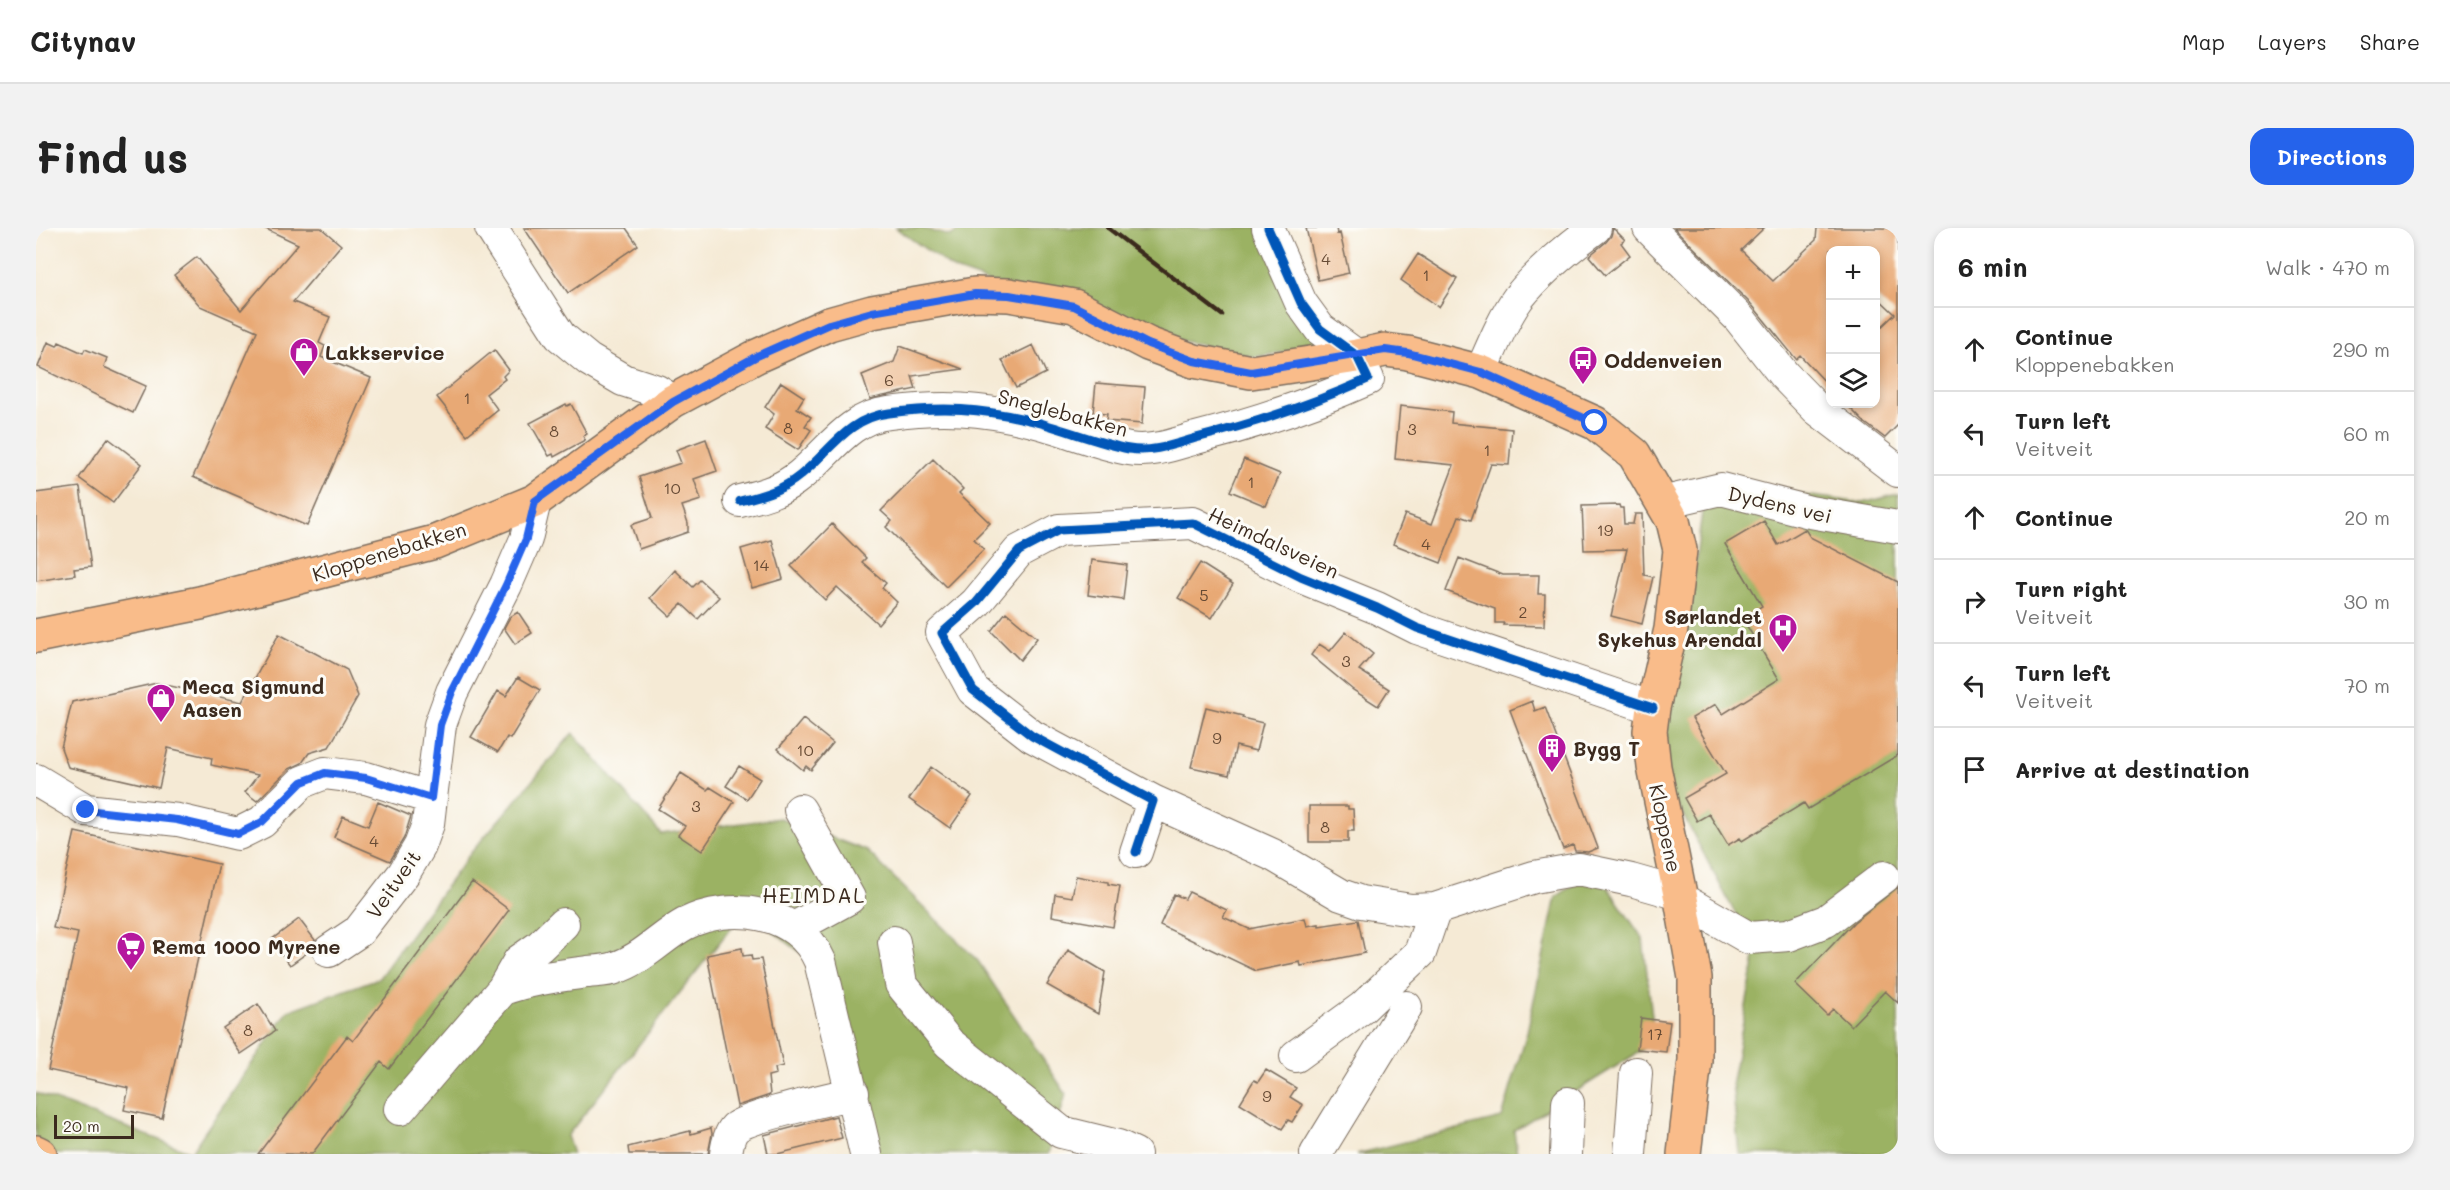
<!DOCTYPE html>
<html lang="en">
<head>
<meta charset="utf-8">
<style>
	:root { --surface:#fff; --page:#f2f2f2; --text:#222; --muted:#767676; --line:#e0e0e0; --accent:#2563eb }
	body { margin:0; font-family:Mali,sans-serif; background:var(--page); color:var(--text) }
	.controls { position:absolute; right:18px; top:18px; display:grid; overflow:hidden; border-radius:12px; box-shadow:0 3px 9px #0003 }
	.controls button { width:54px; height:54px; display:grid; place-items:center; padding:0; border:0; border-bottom:2px solid var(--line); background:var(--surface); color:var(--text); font:30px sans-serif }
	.scale { position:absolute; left:18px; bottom:15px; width:80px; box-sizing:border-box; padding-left:6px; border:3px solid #3b2a1e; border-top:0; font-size:16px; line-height:21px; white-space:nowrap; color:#3b2a1e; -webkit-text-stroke:4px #fdfcf7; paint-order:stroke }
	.stop { position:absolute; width:18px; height:18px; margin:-14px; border:4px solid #2563eb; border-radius:50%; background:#fff }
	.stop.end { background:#2563eb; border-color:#fff; box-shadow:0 2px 6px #0008 }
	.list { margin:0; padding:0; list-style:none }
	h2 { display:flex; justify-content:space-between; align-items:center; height:78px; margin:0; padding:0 24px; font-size:26px }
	h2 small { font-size:20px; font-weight:400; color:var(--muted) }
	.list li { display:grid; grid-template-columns:39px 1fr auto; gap:18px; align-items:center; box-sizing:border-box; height:84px; padding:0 24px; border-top:2px solid var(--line) }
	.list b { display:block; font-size:22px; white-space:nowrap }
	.list p { margin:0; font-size:20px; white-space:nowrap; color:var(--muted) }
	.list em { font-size:20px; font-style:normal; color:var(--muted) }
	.icon { flex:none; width:33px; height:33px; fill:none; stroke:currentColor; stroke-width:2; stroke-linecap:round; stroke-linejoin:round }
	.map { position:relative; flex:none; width:1862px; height:926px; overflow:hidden; border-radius:18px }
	header { display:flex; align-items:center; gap:36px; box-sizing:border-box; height:84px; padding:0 30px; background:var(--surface); border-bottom:2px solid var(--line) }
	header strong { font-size:28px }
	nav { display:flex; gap:33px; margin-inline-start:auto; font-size:21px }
	.intro { display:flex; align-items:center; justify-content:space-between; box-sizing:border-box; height:144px; padding:0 36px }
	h1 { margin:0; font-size:42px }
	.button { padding:15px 27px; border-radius:18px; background:var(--accent); color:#fff; font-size:21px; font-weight:700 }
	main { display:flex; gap:36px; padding:0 36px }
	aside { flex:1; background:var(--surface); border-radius:18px; box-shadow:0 3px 9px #0003 }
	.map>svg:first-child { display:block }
	.forest { fill:#9bb264; stroke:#6b6e41; stroke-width:1.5 }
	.building { fill:#e8a974 }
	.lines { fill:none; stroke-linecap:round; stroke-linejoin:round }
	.minor-casing { stroke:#7c6d5e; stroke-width:34 }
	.major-casing { stroke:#7c6d5e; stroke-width:36 }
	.minor { stroke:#fff; stroke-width:32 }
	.major { stroke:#f9bc8a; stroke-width:33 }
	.rail { stroke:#3b2a1e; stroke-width:4.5 }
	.cycleway-casing { stroke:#fdfcf7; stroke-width:13 }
	.cycleway { stroke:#0057b8; stroke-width:9 }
	.route { stroke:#2563eb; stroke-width:8 }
	.labels { text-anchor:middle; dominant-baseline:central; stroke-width:6; stroke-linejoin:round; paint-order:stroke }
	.number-label { font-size:16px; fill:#664a34 }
	.poi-label { font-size:20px; font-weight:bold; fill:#3b2a1e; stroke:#fdfcf7; text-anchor:start }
	.street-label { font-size:20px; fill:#3b2a1e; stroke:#fdfcf7 }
	.neighbourhood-label { font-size:21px; letter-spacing:1.5px; fill:#3b2a1e; stroke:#fdfcf7 }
</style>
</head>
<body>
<header>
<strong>Citynav</strong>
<nav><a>Map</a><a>Layers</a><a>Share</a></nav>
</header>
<div class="intro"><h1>Find us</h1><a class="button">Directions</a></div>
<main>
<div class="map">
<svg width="1862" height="926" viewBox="0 0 1862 926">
	<rect width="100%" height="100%" fill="#fdfcf7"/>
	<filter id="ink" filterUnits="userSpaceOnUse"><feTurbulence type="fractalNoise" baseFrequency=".0167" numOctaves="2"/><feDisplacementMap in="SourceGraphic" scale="12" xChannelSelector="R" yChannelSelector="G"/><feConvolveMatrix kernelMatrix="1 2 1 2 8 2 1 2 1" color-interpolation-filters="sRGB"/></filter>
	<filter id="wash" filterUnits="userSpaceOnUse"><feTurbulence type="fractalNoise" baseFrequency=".008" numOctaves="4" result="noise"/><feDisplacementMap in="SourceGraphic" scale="24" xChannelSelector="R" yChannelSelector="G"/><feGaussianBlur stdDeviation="1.35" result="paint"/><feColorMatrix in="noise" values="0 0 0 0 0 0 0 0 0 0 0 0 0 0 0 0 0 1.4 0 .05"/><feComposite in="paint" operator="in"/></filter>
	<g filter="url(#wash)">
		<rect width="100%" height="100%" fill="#f5ead5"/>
		<path class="forest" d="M860,0H885L914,8L926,0H1234L1289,117L1218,129L1068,95L919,42Z
			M1670,254L1827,275L1862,266V926H1703L1696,853L1720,725L1646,585L1621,549L1650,406Z
			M537,505L625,606L744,590L831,623L942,733L1030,866L1013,926H819L781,737L709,682L531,908L537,926H0V865L155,924L252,783L343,750L433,627Z
			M1560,642L1607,711L1619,814L1478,902L1481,926H1321L1466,890L1491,804L1520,669Z"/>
		<g id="blocks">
			<path class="building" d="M228,0H285L305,17L257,74L294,89L283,115L289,118L285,129L335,150L271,298L157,249L221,103L164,78L138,47L161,29L205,82L262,16Z
				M488,0H590L602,17L532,65Z
				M1270,0H1300L1301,6L1304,5L1313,45L1282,52Z
				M1577,0L1589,12L1585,15L1594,27L1569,47L1553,28L1570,14L1575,8Z
				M1638,0H1728L1705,22L1737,53L1780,12L1781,0H1862V197L1849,210L1828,194L1810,176H1839V105L1859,86L1839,67V22H1794V159L1764,127L1760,131L1716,77Z
				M1382,26L1421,51L1403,79L1365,52Z
				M12,114L21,118L23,114L47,125L49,121L71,130L68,139L110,158L97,185L2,139Z
				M997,117L1010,145L980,160L966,132Z
				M864,118L927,141L876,148L880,161L834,171L826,147L858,134Z
				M458,122L473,142L467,148L469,151L450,166L462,182L431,207L401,169Z
				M745,154L768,169L761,180L775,189L769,198L775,202L762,222L729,201L738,186L729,179Z
				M1060,155L1109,159L1106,196L1070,193L1071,186L1057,185Z
				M530,176L531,178L535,176L551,206L547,208L549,212L518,229L517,226L513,228L494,195Z
				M1364,178L1416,184L1415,195L1476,201L1473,237L1455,236L1435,292L1423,288L1405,335L1357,316L1369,286L1396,296L1418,237L1359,231Z
				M72,210L106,236L77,275L43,250Z
				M670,211L681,243L658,251L665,272L646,278L652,295V304L603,321L595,297L616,290L603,249L645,235L640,222Z
				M897,231L927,261L923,265L954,295L938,311L948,321L910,359L850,299L856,293L845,283Z
				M1208,231L1244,246L1230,278L1194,263Z
				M44,259L55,339L38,341L39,347L0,353V265Z
				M1583,277L1584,280H1587L1588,296H1597L1599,286H1606L1608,347L1617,349L1606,396L1575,388L1591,321L1548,322L1546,278Z
				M1728,293L1742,317L1769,301L1774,309L1862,354V527L1772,581L1768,575L1706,613L1704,610L1692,617L1673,586L1661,593L1648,570L1690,546L1656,490L1680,476L1687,486L1743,451L1706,390L1726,378L1689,316Z
				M796,296L830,330L826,334L850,355L846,360L861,374L842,396L801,359L789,372L755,338Z
				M736,312L747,351L716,360L705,321Z
				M1423,330L1467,347H1503L1502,366H1509L1508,398L1467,397L1468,395H1459V381L1410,363Z
				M1056,332L1091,337L1087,372L1052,367Z
				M1164,335L1197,356L1176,390L1142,370Z
				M639,342L657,359L664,352L683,369L662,391L646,376L634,388L614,370Z
				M482,384L496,405L479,416L468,400L474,389Z
				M970,384L1001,410L984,432L955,403Z
				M1310,404L1337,426L1323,442L1353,461L1342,478L1317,462L1275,427L1283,416L1294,423Z
				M243,406L311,442L322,468L293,519L273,525L266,535L253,541L221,573L209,564L222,547L175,537L176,530L132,520L123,560L32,539L25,520L36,474L121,455L206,474Z
				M482,449L504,462L474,511L471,509L462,524L435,509L462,463L470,468Z
				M1496,473L1499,483L1509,479L1562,620L1552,624L1539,623L1537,617L1527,621L1474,482Z
				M1170,479L1207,488L1206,490L1227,495L1220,523L1200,518L1193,547L1155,539Z
				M767,491L797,515L775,542L770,538L767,542L742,521Z
				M703,538L724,551L711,571L690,558Z
				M895,539L936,568L914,600L873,571Z
				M645,545L671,562L674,559L698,574L666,623L642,607L649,598L622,581Z
				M342,574L375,588L368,610L354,633L298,609L307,588L332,598Z
				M1273,578H1312V581H1317L1318,603H1312V614H1273Z
				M39,604L183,636L126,890L88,882L93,860L12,842L42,705L17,700Z
				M1040,648L1072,654V656L1084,658L1077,699L1016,688L1019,666L1036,669Z
				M436,654L473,682L353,841L345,834L276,926H222L311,808L317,813Z
				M1862,659V775L1849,763L1815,798L1797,781L1791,787L1759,756L1818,694Z
				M1153,664L1191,682L1187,689L1213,701L1269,690L1271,698L1283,696V698L1322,692L1329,725L1265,738L1264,734L1220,743L1124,697L1138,666L1149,671Z
				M263,691L279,712L275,722L254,737L235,712Z
				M706,720L707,728L715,727L716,732L725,731L747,838L739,840L740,846L732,848L734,867L701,878L671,727Z
				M1032,722L1069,744L1062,786L1011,757Z
				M222,776L239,803L205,826L187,800Z
				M1605,790L1634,794L1630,824L1601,821Z
				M1230,842L1260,860L1254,869L1267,877L1256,894L1252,892L1246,901L1204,875L1218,852L1222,854Z
				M800,888L806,910L741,926H732L728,907Z
				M675,900L676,906L672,926H593L592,919L654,903L655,906Z"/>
		</g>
	</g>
	<g filter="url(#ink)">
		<use href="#blocks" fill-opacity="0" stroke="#7c6d5e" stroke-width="1.5"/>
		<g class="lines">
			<g class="minor-casing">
				<path id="minor" d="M455,0L524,108L553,132L587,152L621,163L637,173
					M1613,0L1703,90L1748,147L1781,181L1862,243
					M1445,144C1456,119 1467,91 1483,69C1504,43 1532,20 1559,0
					M704,273C724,268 741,264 758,252C791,229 809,190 853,185C906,178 945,180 997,193C1029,201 1061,215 1093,221C1116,225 1139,216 1160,210C1220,195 1276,176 1332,151L1321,128L1284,101L1265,75L1232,0
					M1629,278L1638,272L1685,261L1774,284L1862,299
					M0,552L50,582L142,592L202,606L226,594L266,554L289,545L330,550L395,570L392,596L384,618L368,645L323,703L293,723
					M395,570L404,497L416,464L470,357L490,311L499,273
					M1117,573L1237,627L1305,667L1325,674L1375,682L1399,681
					M1100,624L1117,573L996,508L937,462L906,405L940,375L983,323L1023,302L1157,295L1265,349L1341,380L1381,400L1617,480
					M1645,671L1713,710L1753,707L1790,693L1848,649
					M758,700L813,670L764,582
					M858,714L865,756L913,815L1025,904L1082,918L1099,926
					M467,761L483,733L503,719L527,696
					M1260,828L1326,780L1384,725L1399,681L1498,649L1543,641L1595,652L1644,666
					M364,881L467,761C494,751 523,748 552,744C561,743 571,743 579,740C607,731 625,709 649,696C695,673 762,682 784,733L830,926
					M690,926C691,918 693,906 699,900C713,888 794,871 817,865
					M1280,926L1370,779
					M1530,926L1532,875
					M1594,926L1600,845"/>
			</g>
			<g class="major-casing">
				<path id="major" d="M0,408L164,375L399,314L499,273L637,173L721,128L793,96L836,84L939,66L973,67L1038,78L1112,116L1158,133L1215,144L1321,128L1349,122L1372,125L1445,144L1559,195L1598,226L1637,293L1644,322L1635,401L1617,480L1614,503L1618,539L1645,671L1659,750V832L1648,926
					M0,924L4,926"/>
			</g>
			<use href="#minor" class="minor"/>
			<use href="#major" class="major"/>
			<path class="rail" d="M1072,0L1186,87"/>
			<g class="cycleway-casing">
				<path id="cycleway" d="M704,273C724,268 741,264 758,252C791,229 809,190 853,185C906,178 945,180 997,193C1029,201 1061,215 1093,221C1116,225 1139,216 1160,210C1220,195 1276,176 1332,151L1321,128L1284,101L1265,75L1232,0
					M1100,624L1117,573L996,508L937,462L906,405L940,375L983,323L1023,302L1157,295L1265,349L1341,380L1381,400L1617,480"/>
			</g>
			<use href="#cycleway" class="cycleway"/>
		</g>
	</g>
	<g class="lines" filter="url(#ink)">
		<path class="route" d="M50,582L141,592L202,606L226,594L266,554L289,545L330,550L395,570L404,497L416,464L470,357L490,311L499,273L637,174L721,128L793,96L836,84L939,66L973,67L1038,78L1112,116L1158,133L1215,144L1349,122L1372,125L1445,144L1559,195"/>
	</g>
	<defs>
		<g id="shop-pin" transform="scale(1.5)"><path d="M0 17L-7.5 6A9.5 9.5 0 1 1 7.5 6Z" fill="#b5179e" stroke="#fdfcf7"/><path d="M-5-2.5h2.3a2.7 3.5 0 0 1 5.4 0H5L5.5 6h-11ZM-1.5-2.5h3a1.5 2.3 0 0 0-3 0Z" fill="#fff"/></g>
		<g id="bus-pin" transform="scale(1.5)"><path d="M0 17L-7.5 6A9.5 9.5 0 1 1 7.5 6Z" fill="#b5179e" stroke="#fdfcf7"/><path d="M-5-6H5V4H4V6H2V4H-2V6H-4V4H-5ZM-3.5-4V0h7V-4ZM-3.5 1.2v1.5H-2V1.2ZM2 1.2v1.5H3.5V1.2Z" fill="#fff"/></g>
		<g id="hospital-pin" transform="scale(1.5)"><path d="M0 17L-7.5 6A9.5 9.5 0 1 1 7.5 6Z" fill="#b5179e" stroke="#fdfcf7"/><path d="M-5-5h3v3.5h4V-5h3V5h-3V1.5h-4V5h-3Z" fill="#fff"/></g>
		<g id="building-pin" transform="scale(1.5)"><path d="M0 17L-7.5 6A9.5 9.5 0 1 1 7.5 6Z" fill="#b5179e" stroke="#fdfcf7"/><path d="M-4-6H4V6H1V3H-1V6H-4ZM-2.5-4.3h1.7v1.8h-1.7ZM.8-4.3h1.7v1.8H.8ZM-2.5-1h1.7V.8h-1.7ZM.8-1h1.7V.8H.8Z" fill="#fff"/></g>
		<g id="supermarket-pin" transform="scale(1.5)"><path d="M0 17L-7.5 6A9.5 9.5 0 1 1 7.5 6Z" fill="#b5179e" stroke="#fdfcf7"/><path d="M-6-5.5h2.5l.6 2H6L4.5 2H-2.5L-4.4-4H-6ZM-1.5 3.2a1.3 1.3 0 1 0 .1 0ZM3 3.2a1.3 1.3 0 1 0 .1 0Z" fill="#fff"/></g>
	</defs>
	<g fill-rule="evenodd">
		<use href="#shop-pin" x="268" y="124"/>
		<use href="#bus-pin" x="1547" y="132"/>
		<use href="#hospital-pin" x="1747" y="400"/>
		<use href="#shop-pin" x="125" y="470"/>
		<use href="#building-pin" x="1516" y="520"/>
		<use href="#supermarket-pin" x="95" y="718"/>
	</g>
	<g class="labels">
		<g class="number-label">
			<text x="1290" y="30">4</text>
			<text x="1390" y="46">1</text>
			<text x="853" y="151">6</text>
			<text x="431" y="169">1</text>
			<text x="752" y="199">8</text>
			<text x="1376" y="200">3</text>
			<text x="518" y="202">8</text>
			<text x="1451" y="221">1</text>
			<text x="1215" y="253">1</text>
			<text x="636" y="259">10</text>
			<text x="1569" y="301">19</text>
			<text x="1390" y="315">4</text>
			<text x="725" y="336">14</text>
			<text x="1168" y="366">5</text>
			<text x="1487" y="383">2</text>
			<text x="1310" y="432">3</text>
			<text x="1181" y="509">9</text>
			<text x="769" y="521">10</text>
			<text x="660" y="577">3</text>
			<text x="1289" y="598">8</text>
			<text x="338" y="612">4</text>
			<text x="212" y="801">8</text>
			<text x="1619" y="805">17</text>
			<text x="1231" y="867">9</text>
		</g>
		<g class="poi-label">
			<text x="289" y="124">Lakkservice</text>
			<text x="1568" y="132">Oddenveien</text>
			<text x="1726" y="388" text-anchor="end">Sørlandet<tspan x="1726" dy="23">Sykehus Arendal</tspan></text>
			<text x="146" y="458">Meca Sigmund<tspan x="146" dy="23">Aasen</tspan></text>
			<text x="1537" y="520">Bygg T</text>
			<text x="116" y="718">Rema 1000 Myrene</text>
		</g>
		<g class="street-label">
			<text transform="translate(1027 184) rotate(15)">Sneglebakken</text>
			<text transform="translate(1744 276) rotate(13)">Dydens vei</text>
			<text transform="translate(1238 314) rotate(25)">Heimdalsveien</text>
			<text transform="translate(353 323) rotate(-17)">Kloppenebakken</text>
			<text transform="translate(1630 600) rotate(78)">Kloppene</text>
			<text transform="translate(357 656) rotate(-55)">Veitveit</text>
		</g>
		<g class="neighbourhood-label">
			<text x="778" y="666">HEIMDAL</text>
		</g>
	</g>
</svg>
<div class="controls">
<button>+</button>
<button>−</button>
<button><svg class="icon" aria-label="layers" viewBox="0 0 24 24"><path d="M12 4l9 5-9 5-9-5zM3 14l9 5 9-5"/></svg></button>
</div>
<div class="scale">20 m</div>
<div class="stop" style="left:1559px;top:195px"></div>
<div class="stop end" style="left:50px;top:582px"></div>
</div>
<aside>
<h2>6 min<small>Walk · 470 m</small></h2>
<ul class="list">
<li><svg class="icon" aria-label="ahead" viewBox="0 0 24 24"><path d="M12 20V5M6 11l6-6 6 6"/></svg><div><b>Continue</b><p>Kloppenebakken</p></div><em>290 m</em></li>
<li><svg class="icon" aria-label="left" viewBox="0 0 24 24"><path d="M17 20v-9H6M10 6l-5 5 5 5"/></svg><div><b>Turn left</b><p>Veitveit</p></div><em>60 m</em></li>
<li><svg class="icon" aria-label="ahead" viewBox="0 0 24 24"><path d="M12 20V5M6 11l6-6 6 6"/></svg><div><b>Continue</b></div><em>20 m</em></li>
<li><svg class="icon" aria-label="right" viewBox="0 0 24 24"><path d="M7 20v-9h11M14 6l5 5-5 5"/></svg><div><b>Turn right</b><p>Veitveit</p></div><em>30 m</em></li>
<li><svg class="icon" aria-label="left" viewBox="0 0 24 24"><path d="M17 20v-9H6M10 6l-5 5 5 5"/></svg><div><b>Turn left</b><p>Veitveit</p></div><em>70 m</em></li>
<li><svg class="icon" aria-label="arrive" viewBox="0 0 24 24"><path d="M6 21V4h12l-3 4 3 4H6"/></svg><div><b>Arrive at destination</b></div></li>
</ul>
</aside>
</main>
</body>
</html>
